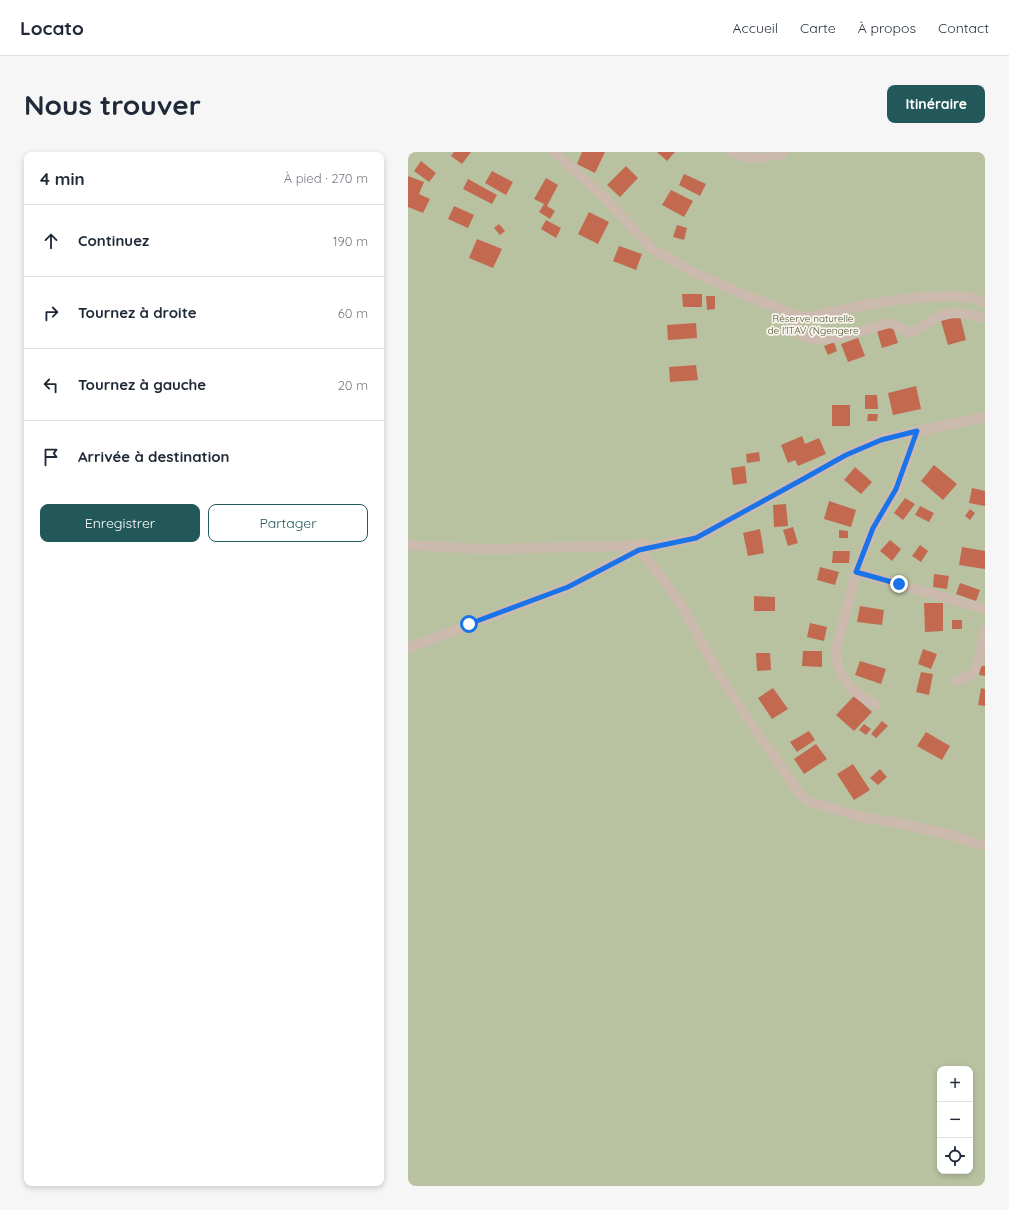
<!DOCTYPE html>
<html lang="fr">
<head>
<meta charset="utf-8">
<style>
	:root { --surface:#fff; --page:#f6f6f7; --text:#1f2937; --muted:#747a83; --line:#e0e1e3; --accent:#22585a }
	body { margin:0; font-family:Quicksand,sans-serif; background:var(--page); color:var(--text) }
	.controls { position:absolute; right:12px; bottom:12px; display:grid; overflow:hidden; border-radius:8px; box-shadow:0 2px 6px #0003 }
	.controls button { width:36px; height:36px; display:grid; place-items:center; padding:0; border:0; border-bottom:1px solid var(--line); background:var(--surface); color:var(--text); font:20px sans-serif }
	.stop { position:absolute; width:12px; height:12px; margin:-9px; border:3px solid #1a73e8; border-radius:50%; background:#fff }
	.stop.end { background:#1a73e8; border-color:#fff; box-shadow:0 1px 4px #0008 }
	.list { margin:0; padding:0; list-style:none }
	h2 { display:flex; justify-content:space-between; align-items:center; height:52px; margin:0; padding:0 16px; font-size:17px }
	h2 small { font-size:13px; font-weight:400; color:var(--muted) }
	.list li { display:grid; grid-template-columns:26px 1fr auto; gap:12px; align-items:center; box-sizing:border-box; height:72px; padding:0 16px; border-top:1px solid var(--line) }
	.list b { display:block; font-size:15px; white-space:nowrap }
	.list em { font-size:13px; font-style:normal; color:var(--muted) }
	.actions { display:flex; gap:8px; padding:12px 16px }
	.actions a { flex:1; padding:9px 0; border:1px solid var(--accent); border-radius:8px; text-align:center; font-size:14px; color:var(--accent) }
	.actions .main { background:var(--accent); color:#fff }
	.icon { flex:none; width:22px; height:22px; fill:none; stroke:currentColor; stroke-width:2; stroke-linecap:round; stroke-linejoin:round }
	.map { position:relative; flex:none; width:577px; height:1034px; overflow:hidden; border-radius:8px }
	header { display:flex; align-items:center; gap:24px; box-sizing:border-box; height:56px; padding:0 20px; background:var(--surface); border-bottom:1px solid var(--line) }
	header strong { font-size:19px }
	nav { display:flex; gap:22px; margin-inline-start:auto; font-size:14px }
	.intro { display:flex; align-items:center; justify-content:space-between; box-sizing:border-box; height:96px; padding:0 24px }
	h1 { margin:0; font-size:28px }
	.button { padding:10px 18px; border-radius:8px; background:var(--accent); color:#fff; font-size:14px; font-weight:700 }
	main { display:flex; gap:24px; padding:0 24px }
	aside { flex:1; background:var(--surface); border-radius:8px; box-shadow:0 2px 6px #0003 }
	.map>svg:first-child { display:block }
	.green { fill:#b8c2a1; fill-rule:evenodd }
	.building { fill:#c26950 }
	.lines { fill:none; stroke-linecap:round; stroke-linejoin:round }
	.minor { stroke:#cbbaad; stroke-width:10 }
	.route { stroke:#1a73e8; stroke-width:5 }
	.labels { text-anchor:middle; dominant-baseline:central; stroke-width:3.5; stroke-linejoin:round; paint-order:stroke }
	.park-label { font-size:10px; fill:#4a5730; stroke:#faf4ee }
</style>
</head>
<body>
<header>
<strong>Locato</strong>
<nav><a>Accueil</a><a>Carte</a><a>À propos</a><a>Contact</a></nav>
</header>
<div class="intro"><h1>Nous trouver</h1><a class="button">Itinéraire</a></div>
<main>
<aside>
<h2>4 min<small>À pied · 270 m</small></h2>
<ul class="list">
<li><svg class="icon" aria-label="ahead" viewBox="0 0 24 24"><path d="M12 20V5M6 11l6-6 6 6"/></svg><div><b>Continuez</b></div><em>190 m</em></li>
<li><svg class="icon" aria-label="right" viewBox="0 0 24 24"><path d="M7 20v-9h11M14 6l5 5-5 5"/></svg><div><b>Tournez à droite</b></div><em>60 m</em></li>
<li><svg class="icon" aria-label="left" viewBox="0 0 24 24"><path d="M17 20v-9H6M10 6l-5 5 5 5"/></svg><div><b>Tournez à gauche</b></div><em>20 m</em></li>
<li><svg class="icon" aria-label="arrive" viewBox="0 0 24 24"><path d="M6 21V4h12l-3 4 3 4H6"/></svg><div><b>Arrivée à destination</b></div></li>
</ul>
<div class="actions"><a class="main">Enregistrer</a><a>Partager</a></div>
</aside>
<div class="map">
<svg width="577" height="1034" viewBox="0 0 577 1034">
	<rect width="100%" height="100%" fill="#f3eae1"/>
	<path class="green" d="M0,0H577V1034H0ZM532,917H562V1019H532Z"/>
	<path class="building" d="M46,0H63L54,12L43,4Z
		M174,0H197L187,21L169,12Z
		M249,0H267L259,9Z
		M13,9L28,21L21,30L6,19Z
		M218,14L230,26L212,45L199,33Z
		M84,19L105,30L98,43L77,31Z
		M276,22L298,32L292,44L271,33Z
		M0,24L16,30L11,42L22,47L15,61L0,55Z
		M138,26L150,33L139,54L147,59L142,67L131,60L136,52L126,47Z
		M60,27L89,43L84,52L55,37Z
		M263,38L285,49L276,65L254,53Z
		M46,54L66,63L60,76L40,67Z
		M181,60L201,70L190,92L170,82Z
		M138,68L153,76L148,86L133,77Z
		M91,72L97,79L92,83L86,76Z
		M269,73L279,76L276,88L265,85Z
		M69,87L94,97L85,116L61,106Z
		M211,94L234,102L228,118L205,109Z
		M274,142H294V155H275Z
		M298,144H307V157L299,158Z
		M552,164L558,188L540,193L533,169Z
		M288,171L289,186L260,188L259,173Z
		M485,175L490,191L474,196L469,179Z
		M450,186L457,204L440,210L433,192Z
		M426,190L429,199L420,203L416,194Z
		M288,213L290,228L262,230L261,215Z
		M508,234L513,257L485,263L480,241Z
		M457,243H469L470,257H457Z
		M424,253H442V274H424Z
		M460,262H470L469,269H459Z
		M394,284L397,292L411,286L418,302L390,314L387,308L380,311L373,293Z
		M351,300L352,309L339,311L338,302Z
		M526,313L549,332L535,348L513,329Z
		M337,314L339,331L325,333L323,316Z
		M447,315L464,330L453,342L436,328Z
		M564,336L577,339V354L561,351Z
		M497,346L507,352L495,368L486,361Z
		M421,349L448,358L443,375L416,367Z
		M378,352L380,374L366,375L365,353Z
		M512,354L526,361L521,370L507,363Z
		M562,357L567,361L562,368L557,364Z
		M385,375L390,391L380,394L375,378Z
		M352,377L356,401L340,404L335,381Z
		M431,378L440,379V386H431Z
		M482,388L493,397L484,409L472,399Z
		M512,393L520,399L513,410L504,404Z
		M554,395L577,399V417L551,413Z
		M425,399H442L441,411H424Z
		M412,415L431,420L427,433L409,428Z
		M526,422L541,424L539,437L525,435Z
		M552,431L572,438L568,449L548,442Z
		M346,444L367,445V459H346Z
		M516,451H535V479L517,480Z
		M452,454L476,458L474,473L449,470Z
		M544,468H554V477H544Z
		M402,471L419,475L416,489L399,485Z
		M515,497L529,502L523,517L510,512Z
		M395,499H414V515L394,514Z
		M348,501H362L363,518L349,519Z
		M452,509L478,517L473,532L447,523Z
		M573,514H577V524L571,523Z
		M513,520L525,522L521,543L508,540Z
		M365,536L380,557L364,567L350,546Z
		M573,536L577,537V554L570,553Z
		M446,544L464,560L446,579L428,563Z
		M474,569L480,574L468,586L463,582Z
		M456,572L463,577L458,583L451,578Z
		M401,579L407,588L389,600L382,590Z
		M518,580L542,594L534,608L509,594Z
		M408,592L419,607L396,622L386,607Z
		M445,612L462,638L446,648L429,622Z
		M472,617L479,625L470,633L462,626Z"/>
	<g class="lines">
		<path class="minor" d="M146,0L196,45L244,97L289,122L346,147L370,155L383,163L401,165L457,153L505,146L541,144L565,146L577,151
			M324,0C341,10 354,6 372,2L375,0
			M388,164V176L389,180C393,182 396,185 400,186C420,192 461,176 482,171C490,172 496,182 504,180C512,178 523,168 531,164C546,158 562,163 577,166
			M0,393L74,397L217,394L236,392
			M231,397L257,430L275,456L312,524L342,570L392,642L400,649L453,665L489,671L544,683L569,692L577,693
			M448,420L577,457
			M0,496L160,435L231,397L288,386L397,326L438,303L473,287L577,265
			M549,529L563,523L570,511L577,478
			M467,553L442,536L433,522L429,511L428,498L448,420L465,377L489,337L509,279"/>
	</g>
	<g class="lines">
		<path class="route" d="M61,472L160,435L231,398L288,386L397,326L438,303L473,288L509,279L488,337L465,376L448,420L491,432"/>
	</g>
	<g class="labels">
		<g class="park-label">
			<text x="405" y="166">Réserve naturelle<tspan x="405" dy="12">de l'ITAV (Ngengere</tspan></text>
		</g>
	</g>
</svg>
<div class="controls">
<button>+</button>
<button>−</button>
<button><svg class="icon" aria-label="locate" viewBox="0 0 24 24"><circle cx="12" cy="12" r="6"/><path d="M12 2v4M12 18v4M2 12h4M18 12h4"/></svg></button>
</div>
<div class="stop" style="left:61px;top:472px"></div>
<div class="stop end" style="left:491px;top:432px"></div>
</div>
</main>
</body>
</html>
